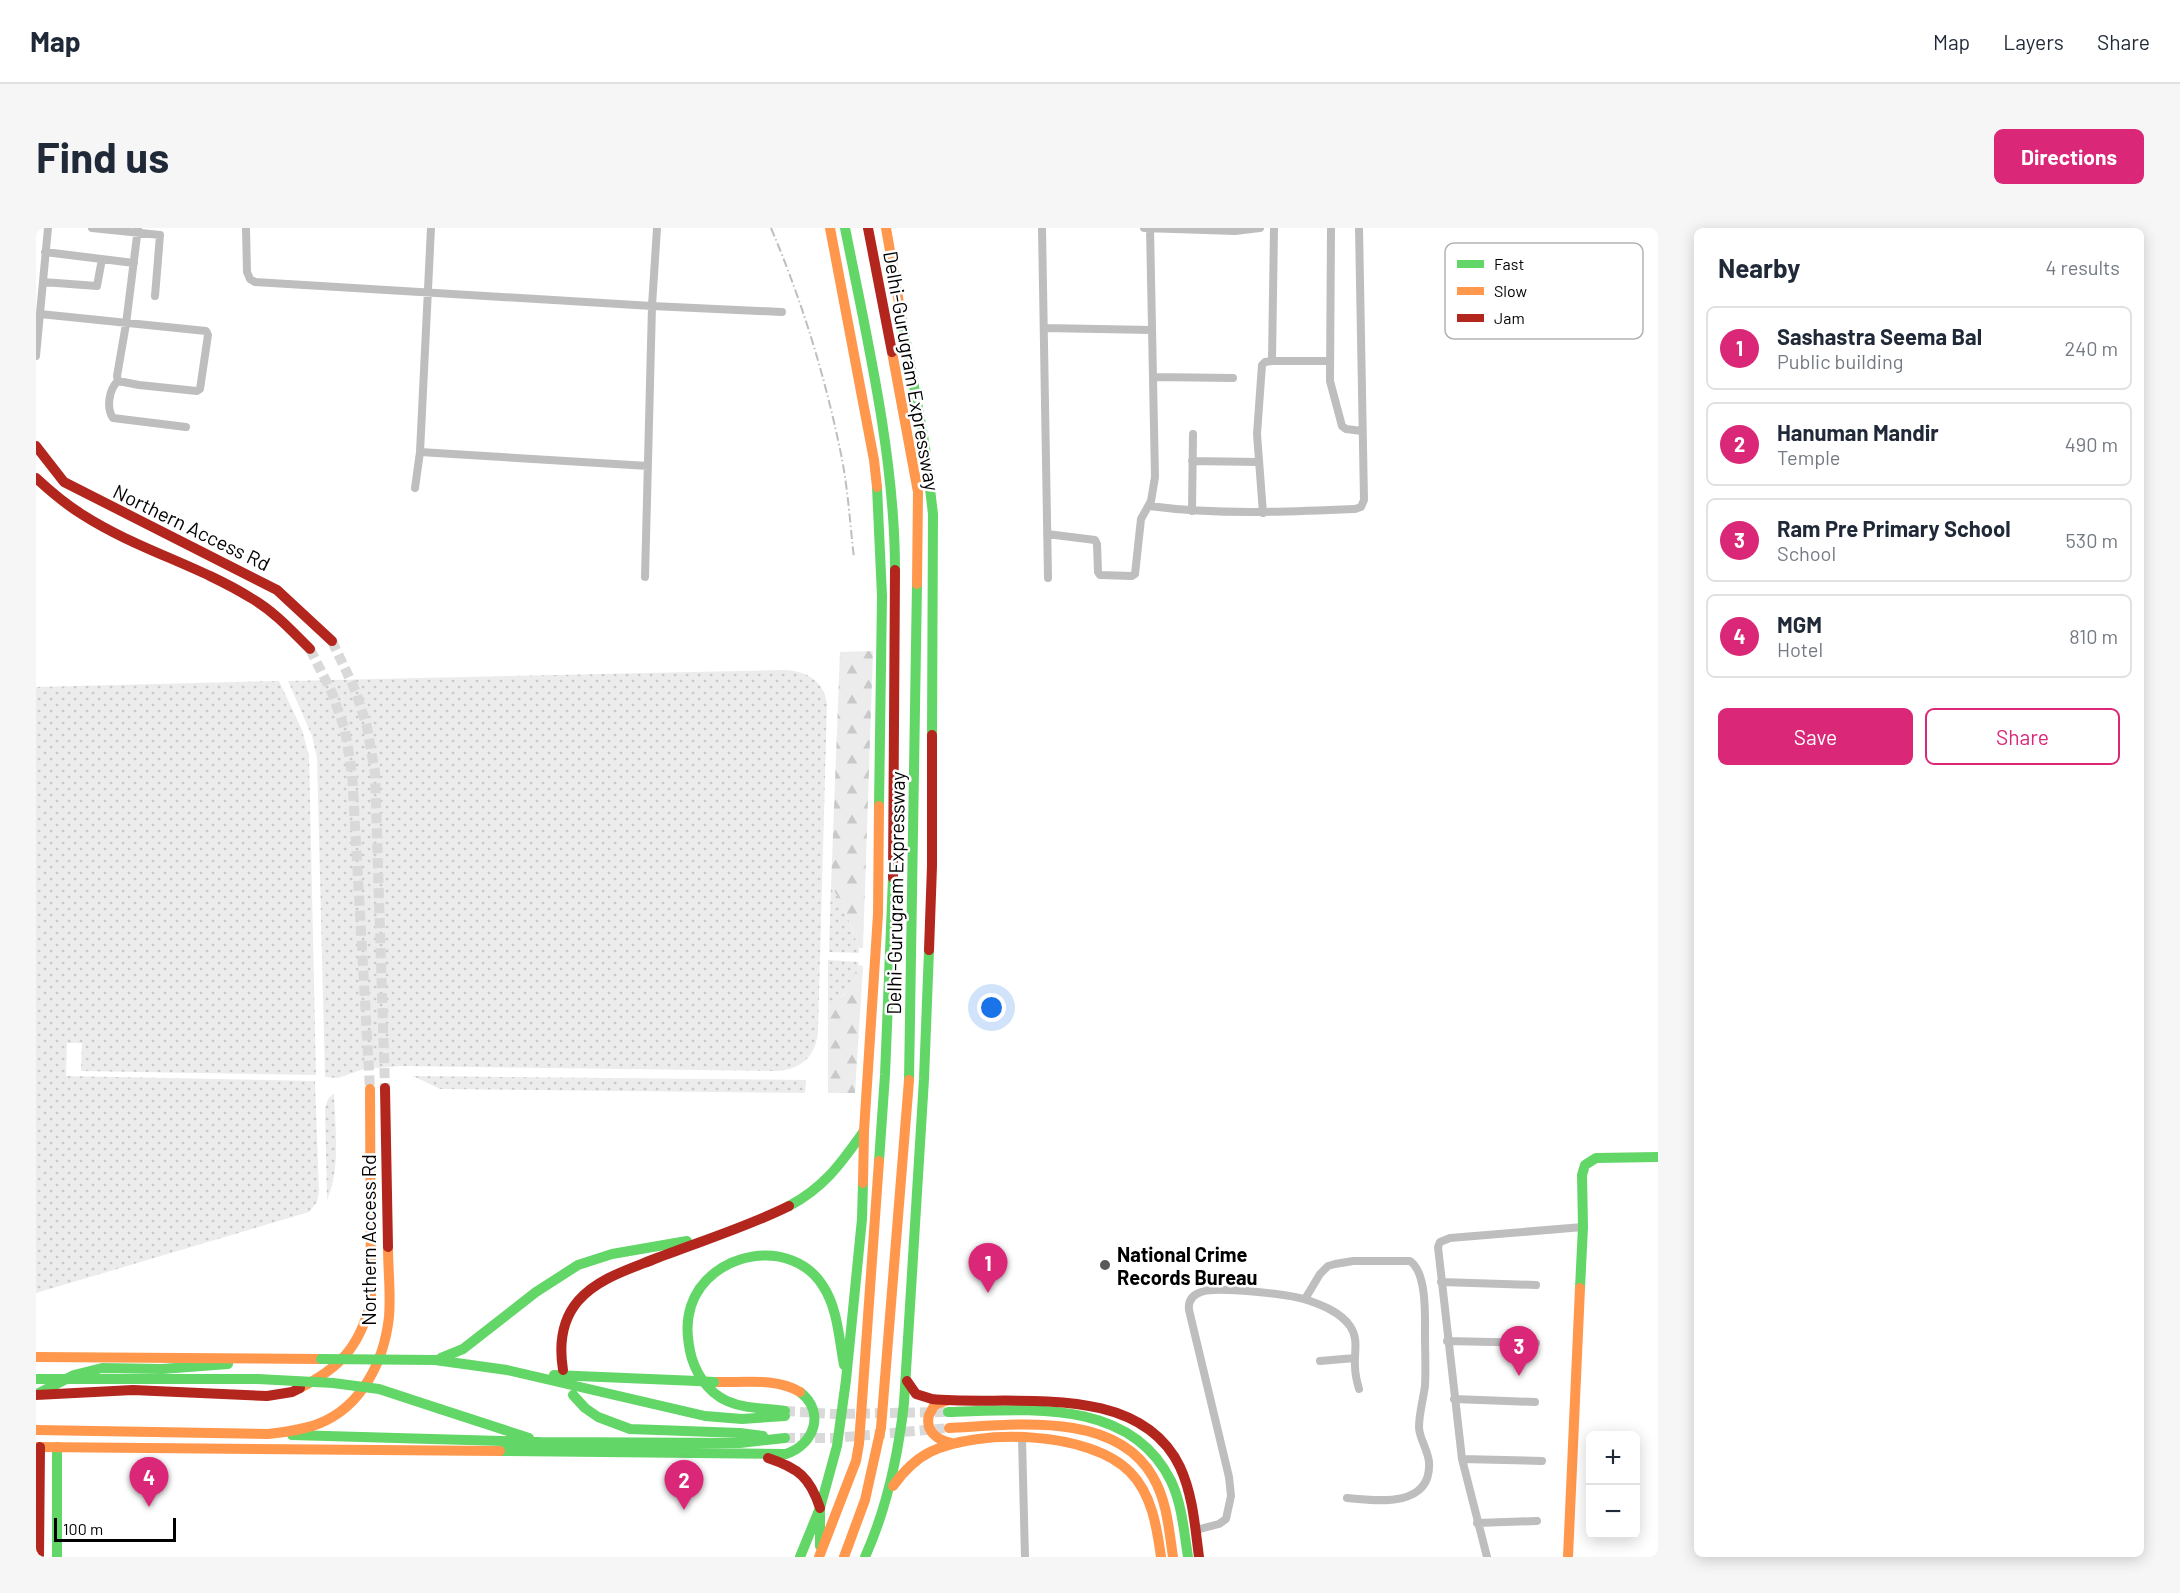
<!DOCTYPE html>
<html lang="en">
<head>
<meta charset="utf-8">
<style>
	:root { --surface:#fff; --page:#f6f6f7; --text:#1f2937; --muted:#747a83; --line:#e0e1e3; --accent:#db2777 }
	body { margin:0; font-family:Barlow,sans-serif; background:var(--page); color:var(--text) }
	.controls { position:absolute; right:18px; bottom:18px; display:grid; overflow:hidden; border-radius:9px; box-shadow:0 3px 15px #0003 }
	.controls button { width:54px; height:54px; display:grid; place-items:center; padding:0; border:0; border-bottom:2px solid var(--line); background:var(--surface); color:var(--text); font:30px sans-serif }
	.scale { position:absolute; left:18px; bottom:15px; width:122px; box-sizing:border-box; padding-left:6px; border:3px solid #000; border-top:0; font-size:16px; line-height:21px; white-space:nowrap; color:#000; -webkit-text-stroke:4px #fff; paint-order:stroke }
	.you { position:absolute; left:956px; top:780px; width:21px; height:21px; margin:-15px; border:4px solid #fff; border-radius:50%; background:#1a73e8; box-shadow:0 0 0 9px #1a73e833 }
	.badge { display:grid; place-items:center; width:39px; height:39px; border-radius:50%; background:var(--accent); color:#fff; font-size:20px; font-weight:700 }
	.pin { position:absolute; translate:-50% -50px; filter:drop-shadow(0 2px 3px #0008) }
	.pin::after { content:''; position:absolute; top:32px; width:21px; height:18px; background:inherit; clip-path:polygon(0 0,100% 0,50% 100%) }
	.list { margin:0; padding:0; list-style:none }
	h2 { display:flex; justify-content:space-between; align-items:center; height:78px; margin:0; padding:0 24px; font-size:26px }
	h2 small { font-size:20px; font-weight:400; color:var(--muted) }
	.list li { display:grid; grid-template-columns:39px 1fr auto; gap:18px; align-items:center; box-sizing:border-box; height:84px; margin:0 12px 12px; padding:0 12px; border:2px solid var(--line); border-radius:9px }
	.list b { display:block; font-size:22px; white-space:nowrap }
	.list p { margin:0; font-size:20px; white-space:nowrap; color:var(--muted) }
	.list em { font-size:20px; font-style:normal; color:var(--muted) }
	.actions { display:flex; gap:12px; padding:18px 24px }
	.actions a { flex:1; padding:14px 0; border:2px solid var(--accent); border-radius:9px; text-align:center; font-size:21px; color:var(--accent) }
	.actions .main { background:var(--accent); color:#fff }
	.map { position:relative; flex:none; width:1622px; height:1329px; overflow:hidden; border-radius:9px }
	header { display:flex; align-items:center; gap:36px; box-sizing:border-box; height:84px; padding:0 30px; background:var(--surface); border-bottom:2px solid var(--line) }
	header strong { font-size:28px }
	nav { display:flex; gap:33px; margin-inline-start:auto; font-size:21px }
	.intro { display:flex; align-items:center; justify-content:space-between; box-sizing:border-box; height:144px; padding:0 36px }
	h1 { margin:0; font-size:42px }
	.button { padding:15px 27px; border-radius:9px; background:var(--accent); color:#fff; font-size:21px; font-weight:700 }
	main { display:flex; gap:36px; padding:0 36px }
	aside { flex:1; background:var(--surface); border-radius:9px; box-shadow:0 3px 15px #0003 }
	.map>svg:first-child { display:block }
	.grass { fill:url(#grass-dots) }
	.forest { fill:url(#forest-firs) }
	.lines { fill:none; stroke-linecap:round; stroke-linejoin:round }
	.secondary-tunnel { stroke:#d9d9d9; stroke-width:10; stroke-dasharray:10 5; stroke-linecap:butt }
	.street { stroke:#bebebe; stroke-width:8 }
	.fast { stroke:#63d668; stroke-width:10 }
	.slow { stroke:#ff974d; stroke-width:10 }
	.jam { stroke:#b3261e; stroke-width:10 }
	.rail { stroke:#bebebe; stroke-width:2; stroke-dasharray:9 3 1.5 3; stroke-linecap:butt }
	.fast-bridge { stroke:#63d668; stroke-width:10 }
	.poi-dot { fill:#595959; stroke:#fff; stroke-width:2 }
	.labels { text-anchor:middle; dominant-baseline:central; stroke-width:5; stroke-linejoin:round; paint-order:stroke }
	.street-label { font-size:20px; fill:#000; stroke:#fff }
	.poi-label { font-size:20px; font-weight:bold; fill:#000; stroke:#fff; text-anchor:start }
	.key { fill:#fff; stroke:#b2b2b2; stroke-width:1.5 }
	.key-label { font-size:16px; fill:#000 }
</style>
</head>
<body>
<header>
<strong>Map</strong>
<nav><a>Map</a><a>Layers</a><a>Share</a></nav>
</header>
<div class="intro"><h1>Find us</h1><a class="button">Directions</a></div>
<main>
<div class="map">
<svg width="1622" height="1329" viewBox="0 0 1622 1329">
	<defs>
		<pattern id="grass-dots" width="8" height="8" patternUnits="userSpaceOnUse" patternTransform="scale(1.5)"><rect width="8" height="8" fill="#ececec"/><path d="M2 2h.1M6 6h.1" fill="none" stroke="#c9c9c9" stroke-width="1.8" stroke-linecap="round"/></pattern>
		<pattern id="forest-firs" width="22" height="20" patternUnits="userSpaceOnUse" patternTransform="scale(1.5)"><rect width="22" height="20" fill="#ececec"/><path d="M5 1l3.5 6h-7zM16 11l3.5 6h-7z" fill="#c9c9c9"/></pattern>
	</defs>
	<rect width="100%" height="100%" fill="#fff"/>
	<path class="grass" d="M748,442C770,443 788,452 791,476L782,803C780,828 766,841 741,843L365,838L328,841L302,850L289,849L281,530L276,508L252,453Z
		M243,453L266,502L273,528L280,847L45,843L46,815H31L30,848L279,853L283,964L281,974L273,984L0,1065V459Z
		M795,658L806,675L823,720V725L793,724Z
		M792,732L823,734C820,751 808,771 792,780Z
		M377,848L770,852L769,865L404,861Z
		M298,865C299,899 305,940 291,972L289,880L292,871Z"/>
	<path class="forest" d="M837,423L827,720H823L806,675L795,658L804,424Z
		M823,737L827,738L819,865H792V780L808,767Z"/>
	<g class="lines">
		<path class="secondary-tunnel" d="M296,413L320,464L331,499L339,545L349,860
			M274,421L296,465L309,502L316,545L334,861
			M749,1183L799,1186L912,1184
			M749,1210H798L913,1200"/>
		<path class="street" d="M56,0L124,7L119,68
			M210,0L211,44L214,51L219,54L616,78L746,84
			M1006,0L1012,350
			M1108,0L1199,3L1224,0
			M1295,0L1294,153L1306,198L1310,201L1326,203
			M9,24L98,35
			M7,54L61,58L66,31
			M4,86L170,103L172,107L164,161L161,163L103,157L82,153L81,148L90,96L102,0
			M1008,100L1116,102
			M0,128L12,0
			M1236,133L1238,0
			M1117,149L1197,150
			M82,153C73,161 70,180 77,190L150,199
			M384,224L612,238
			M1156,233L1222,234
			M379,260L384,224L395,0
			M1113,278C1182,287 1250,284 1319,281L1325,279L1328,272L1323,0
			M1156,283L1157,206
			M1227,285L1221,206L1226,137L1229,134L1236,133H1294
			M1011,306L1059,312L1061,316L1062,344L1064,347L1096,348L1099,346L1105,291L1115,273L1119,249L1114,0
			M609,349L616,78L621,0
			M1405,1054L1500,1057
			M1269,1071L1284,1046L1292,1038L1299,1036L1317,1033H1374C1391,1044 1389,1089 1389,1107C1389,1124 1390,1141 1389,1158C1387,1172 1383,1186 1383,1199C1383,1210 1392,1222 1393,1234C1396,1280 1341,1273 1311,1270
			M1411,1113L1500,1115
			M1284,1133L1319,1130
			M1418,1171L1499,1174
			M986,1210L989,1329
			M1426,1231L1506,1233
			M1441,1295L1501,1293
			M1160,1302L1183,1296L1190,1291L1195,1268L1193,1249L1153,1082C1152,1073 1156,1067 1165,1064C1180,1058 1253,1066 1271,1072C1286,1077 1304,1084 1314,1098C1323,1111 1318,1124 1319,1138C1319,1146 1321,1154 1323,1161
			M1451,1329L1426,1231L1402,1019L1404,1014L1414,1010L1547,999"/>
		<path class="fast" d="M809,0C831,110 859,230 859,342
			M866,92L889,219L897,286L896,507
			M841,259L846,368L843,578
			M873,852L881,356
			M843,933L849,847L857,650
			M753,978C789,959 805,935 828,903
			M1544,1060L1547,999L1546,947L1549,937L1560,930L1622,929
			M405,1130L427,1121L500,1064L542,1037L576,1026L651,1013
			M399,1132L471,1142L669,1188L706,1191L749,1188
			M518,1147L661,1153
			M3,1165L38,1147L66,1140L126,1141L192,1136
			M537,1167L549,1180L562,1189L594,1201L704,1205L727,1208
			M404,1181L493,1210
			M749,1183C730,1180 709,1181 691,1173C671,1164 658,1143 654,1123C651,1107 650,1094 655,1078C673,1023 756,1008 787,1058C802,1081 803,1111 808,1137
			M912,1184C990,1182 1094,1169 1135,1253C1146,1276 1148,1304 1152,1329
			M256,1207L504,1214L704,1215L749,1210
			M21,1219V1329
			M464,1223L750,1226C778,1217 790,1184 764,1164
			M784,1280V1318
			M764,1329L784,1280L801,1218L810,1152L826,991L827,955
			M829,1329C851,1280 862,1229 868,1175L888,851L893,722"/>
		<path class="slow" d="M794,0L838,232L841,259
			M850,0L866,92
			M856,124L882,264L881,356
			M827,955L828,903L842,686L843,578
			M0,1129L285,1131
			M678,1154C705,1155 740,1149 764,1164
			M264,1160C305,1139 323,1119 335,1074L334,861
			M912,1172C908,1174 901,1175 898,1178C897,1179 894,1186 893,1187C889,1203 901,1212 915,1215
			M913,1200C977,1197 1079,1182 1117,1249C1131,1273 1133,1302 1137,1329
			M0,1202L232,1206C249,1204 266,1202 282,1196C326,1179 348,1133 353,1089C355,1066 352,1042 352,1019
			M0,1219L464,1223
			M857,1258C867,1244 878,1232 894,1224C943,1200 1054,1203 1094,1244C1116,1266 1121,1300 1125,1329
			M783,1329L820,1233L823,1216L843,933
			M808,1329L829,1272L845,1200L873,852
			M1532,1329L1544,1060"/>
		<path class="jam" d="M832,0L856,124
			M0,218L28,254L241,362L296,413
			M0,250C15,264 29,276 47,287C100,321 162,337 215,370C238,383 256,403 274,421
			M857,650L859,342
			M893,722L896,638V507
			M349,860L352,1019
			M527,1142C523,1117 525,1093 542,1073C562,1050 594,1041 621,1030C665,1013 711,999 753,978
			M871,1153L880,1166L896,1171C972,1179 1102,1151 1144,1239C1157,1267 1159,1299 1163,1329
			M0,1167L97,1162L231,1168L256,1164L264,1160
			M732,1230C762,1240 774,1249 784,1280
			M3,1329L4,1219"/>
		<path class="rail" d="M735,0C766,73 789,148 805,226C812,260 814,296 818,330"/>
		<path class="fast-bridge" d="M285,1131L399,1132
			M0,1151H222L297,1155L343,1161L404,1181
			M661,1153L678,1154"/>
	</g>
	<circle class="poi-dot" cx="1069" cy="1037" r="6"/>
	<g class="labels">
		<g class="street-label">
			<text transform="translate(876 143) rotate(80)">Delhi-Gurugram Expressway</text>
			<text transform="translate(156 299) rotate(26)">Northern Access Rd</text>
			<text transform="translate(859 665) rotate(-89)">Delhi-Gurugram Expressway</text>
			<text transform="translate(332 1012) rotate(-90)">Northern Access Rd</text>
		</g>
		<g class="poi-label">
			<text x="1081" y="1026">National Crime<tspan x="1081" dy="23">Records Bureau</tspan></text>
		</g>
	</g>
	<rect x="1409" y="15" width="198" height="96" rx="9" class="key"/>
	<rect x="1421" y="32" width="27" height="8" fill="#63d668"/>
	<rect x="1421" y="59" width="27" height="8" fill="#ff974d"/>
	<rect x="1421" y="86" width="27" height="8" fill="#b3261e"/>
	<g class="key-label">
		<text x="1458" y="42">Fast</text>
		<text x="1458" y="69">Slow</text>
		<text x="1458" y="96">Jam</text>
	</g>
</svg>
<div class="controls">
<button>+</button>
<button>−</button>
</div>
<div class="scale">100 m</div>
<div class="you"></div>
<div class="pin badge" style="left:952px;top:1065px">1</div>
<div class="pin badge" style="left:648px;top:1282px">2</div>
<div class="pin badge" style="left:1483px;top:1148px">3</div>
<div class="pin badge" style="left:113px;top:1279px">4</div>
</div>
<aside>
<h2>Nearby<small>4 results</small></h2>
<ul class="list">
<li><span class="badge">1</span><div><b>Sashastra Seema Bal</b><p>Public building</p></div><em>240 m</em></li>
<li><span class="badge">2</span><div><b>Hanuman Mandir</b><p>Temple</p></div><em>490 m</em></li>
<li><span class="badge">3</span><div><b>Ram Pre Primary School</b><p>School</p></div><em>530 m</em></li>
<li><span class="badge">4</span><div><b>MGM</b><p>Hotel</p></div><em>810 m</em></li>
</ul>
<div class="actions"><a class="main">Save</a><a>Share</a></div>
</aside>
</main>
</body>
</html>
